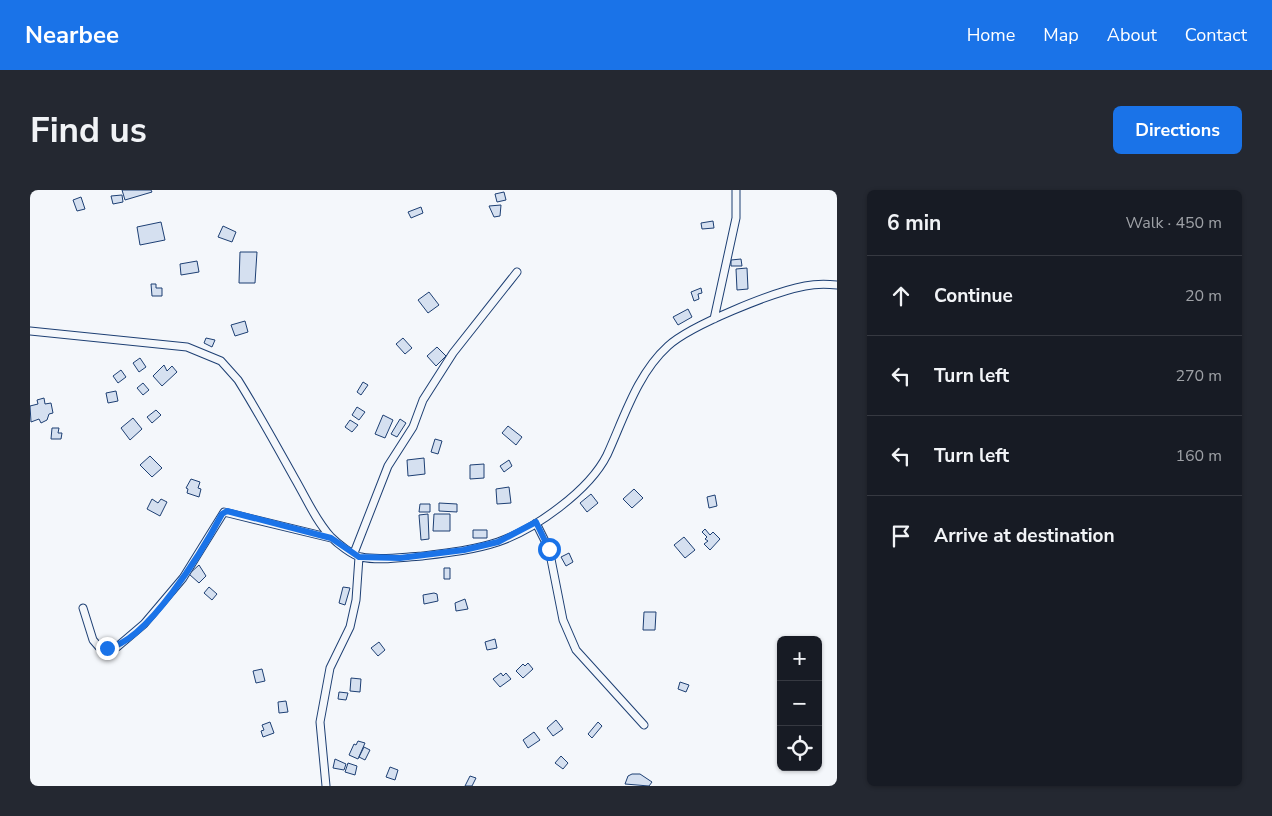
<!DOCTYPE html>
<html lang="en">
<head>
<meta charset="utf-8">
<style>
	:root { --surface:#171b24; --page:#242831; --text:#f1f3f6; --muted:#9ea1a6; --line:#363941; --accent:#1a73e8 }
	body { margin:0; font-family:"Nunito Sans",sans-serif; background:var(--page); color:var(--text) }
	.controls { position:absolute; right:15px; bottom:15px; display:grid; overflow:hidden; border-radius:8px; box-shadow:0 1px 4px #0004 }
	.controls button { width:45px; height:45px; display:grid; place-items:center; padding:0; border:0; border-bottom:1px solid var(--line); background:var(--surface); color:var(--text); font:25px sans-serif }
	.stop { position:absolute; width:15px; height:15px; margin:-11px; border:4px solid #1a73e8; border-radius:50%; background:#fff }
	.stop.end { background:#1a73e8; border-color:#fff; box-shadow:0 1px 5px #0008 }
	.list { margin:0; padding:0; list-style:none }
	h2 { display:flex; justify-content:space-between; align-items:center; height:65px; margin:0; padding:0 20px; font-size:21px }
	h2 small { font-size:16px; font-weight:400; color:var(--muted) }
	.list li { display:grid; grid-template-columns:32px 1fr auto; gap:15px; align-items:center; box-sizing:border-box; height:80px; padding:0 20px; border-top:1px solid var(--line) }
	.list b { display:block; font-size:19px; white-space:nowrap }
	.list em { font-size:16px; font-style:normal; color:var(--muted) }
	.icon { flex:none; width:28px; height:28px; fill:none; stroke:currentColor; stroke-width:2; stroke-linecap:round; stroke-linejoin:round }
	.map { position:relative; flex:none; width:807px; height:596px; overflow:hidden; border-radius:8px }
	header { display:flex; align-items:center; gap:30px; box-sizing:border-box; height:70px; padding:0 25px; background:var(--accent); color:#fff }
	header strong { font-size:24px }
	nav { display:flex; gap:28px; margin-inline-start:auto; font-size:18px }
	.intro { display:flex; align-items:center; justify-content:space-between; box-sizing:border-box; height:120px; padding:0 30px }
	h1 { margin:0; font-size:35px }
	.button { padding:12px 22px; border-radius:8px; background:var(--accent); color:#fff; font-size:18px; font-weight:700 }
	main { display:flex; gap:30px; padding:0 30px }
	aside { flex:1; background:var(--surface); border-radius:8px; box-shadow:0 1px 4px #0004 }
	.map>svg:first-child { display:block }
	.building { fill:#d5e0f0; stroke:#1d3f73 }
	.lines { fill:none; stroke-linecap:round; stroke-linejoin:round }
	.minor-casing { stroke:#1d3f73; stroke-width:9 }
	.minor { stroke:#f4f7fb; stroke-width:7 }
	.route { stroke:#1a73e8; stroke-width:6 }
</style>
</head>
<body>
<header>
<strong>Nearbee</strong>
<nav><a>Home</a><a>Map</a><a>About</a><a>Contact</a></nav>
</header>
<div class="intro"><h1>Find us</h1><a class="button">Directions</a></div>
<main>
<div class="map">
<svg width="807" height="596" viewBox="0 0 807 596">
	<rect width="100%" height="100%" fill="#f4f7fb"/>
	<path class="building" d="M92,0H121L122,2L95,10Z
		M474,2L476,10L467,12L465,4Z
		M92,5L93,12L83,14L81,6Z
		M51,7L55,19L47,21L43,10Z
		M471,15L470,26L464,27L459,16Z
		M391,17L393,23L381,28L378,22Z
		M683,31L684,38L672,39L671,33Z
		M131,32L135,50L110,55L107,37Z
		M193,36L206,42L202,52L188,47Z
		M210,62H227L225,93H209Z
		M711,69L712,76H701V70Z
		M167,71L169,82L151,85L150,74Z
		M717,78L718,99L707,100L706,79Z
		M121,94H126V98H132V106H122Z
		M671,98L672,103L668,104L669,109L664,111L661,102Z
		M399,102L409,115L398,123L388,110Z
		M658,119L662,127L648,135L643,127Z
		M215,131L218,142L205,146L201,135Z
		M176,148L185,150L182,157L174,153Z
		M373,148L382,158L375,164L366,154Z
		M407,157L416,166L406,176L397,166Z
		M110,168L116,177L109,182L103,173Z
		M134,175L137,181L142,176L147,182L132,196L123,186Z
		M91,180L96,187L88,193L83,186Z
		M333,192L338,195L331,205L327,202Z
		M113,193L119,200L113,205L107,198Z
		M86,201L88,211L78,213L76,203Z
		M14,208L15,214L21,213L23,223L19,224L17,230L11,233L9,229L1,232L0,216L8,214L7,210Z
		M327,217L335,222L329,230L322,225Z
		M126,220L131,225L122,233L117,227Z
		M353,225L363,230L355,248L345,244Z
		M103,228L112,239L100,250L91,238Z
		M370,229L376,233L367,247L361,244Z
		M320,230L328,235L322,242L315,237Z
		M478,236L492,247L486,255L472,243Z
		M22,238H29L28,243H32L31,249H21Z
		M405,249L412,251L408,264L401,262Z
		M120,266L132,278L122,287L110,275Z
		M394,268L395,284L378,286L377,270Z
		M479,270L482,276L474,282L470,276Z
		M454,274V288L440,289V275Z
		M161,289L170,292L168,298L171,299L169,307L157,303L158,299L156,298Z
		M479,297L481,313L467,314L466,299Z
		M604,299L613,308L602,318L593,309Z
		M561,304L568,313L557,322L550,313Z
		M685,305L687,316L679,318L677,307Z
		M122,309L128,313L131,309L137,312L130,326L117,319Z
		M409,313L427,314V322L409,321Z
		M390,314H400V322H389Z
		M398,324L399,349L391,350L389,325Z
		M404,324H420V341H403Z
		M675,339L680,345L683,342L690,349L680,360L674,354L678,351L675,349L677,347L672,342Z
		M443,340H457V348H443Z
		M654,347L665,360L655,368L644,355Z
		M539,363L543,372L536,376L531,367Z
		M169,375L176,386L169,393L159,384Z
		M414,378H420V389H414Z
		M179,397L187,404L182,410L174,403Z
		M313,397L320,398L315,415L309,413Z
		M404,403L407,404L408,411L394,414L393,405Z
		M435,409L438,419L426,421L425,413Z
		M614,422H626L625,440H613Z
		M465,449L467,458L457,460L455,452Z
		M349,452L355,460L348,466L341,458Z
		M498,473L503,479L493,488L486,481L493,474L495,476Z
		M232,479L235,491L226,493L223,481Z
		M471,483L473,486L476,483L481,489L470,497L463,489Z
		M321,488L331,489L330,502L320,501Z
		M650,492L659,495L656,502L648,499Z
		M309,502L318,503L316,510L308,509Z
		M256,511L258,522L249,523L248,512Z
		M526,530L533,539L523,546L517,538Z
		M240,532L244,543L233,547L231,541L234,540L232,535Z
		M568,532L572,536L562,548L558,544Z
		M504,542L510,550L498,558L493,550Z
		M328,551L335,553L328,569L319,565L324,554L326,555Z
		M334,557L340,560L335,570L329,567Z
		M531,566L538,573L533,579L525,573Z
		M305,569L316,574L314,580L303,578Z
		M318,573L327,576L325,585L315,582Z
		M360,577L368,580L365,590L356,587Z
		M602,584H610L622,592L619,596L595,594L598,586Z
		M440,586L446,588L442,596H435Z"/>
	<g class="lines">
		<g class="minor-casing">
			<path id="minor" d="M684,129L706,28V0
				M0,141L157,157L191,171L208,190C228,222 246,255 265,289C276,308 286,331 301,347C307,353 323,366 331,367C350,371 373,367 392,366C417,363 444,360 468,352C505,339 559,301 577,265C594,228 607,184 638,156C661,135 743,102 775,96C785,94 796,94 807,95
				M506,333L519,359L533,430L546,460L614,535
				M324,363L358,276L383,237L393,210L423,163L487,82
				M53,418L63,450L69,457H87L114,434L153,388L194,322L301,348
				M296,596L290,532L300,478L320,437L326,410L329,367"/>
		</g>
		<use href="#minor" class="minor"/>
	</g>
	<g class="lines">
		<path class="route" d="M77,458C117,453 174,358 192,324L197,321L301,348L329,367L370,368L434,360L468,352L506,332L519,359"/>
	</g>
</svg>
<div class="controls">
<button>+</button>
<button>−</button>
<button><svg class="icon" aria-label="locate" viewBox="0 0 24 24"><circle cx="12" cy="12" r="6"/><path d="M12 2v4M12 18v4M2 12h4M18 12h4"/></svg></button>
</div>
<div class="stop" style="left:519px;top:359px"></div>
<div class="stop end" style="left:77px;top:458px"></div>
</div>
<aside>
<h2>6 min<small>Walk · 450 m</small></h2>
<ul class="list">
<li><svg class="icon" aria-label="ahead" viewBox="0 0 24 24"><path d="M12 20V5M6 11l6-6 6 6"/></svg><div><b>Continue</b></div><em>20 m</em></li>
<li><svg class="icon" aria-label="left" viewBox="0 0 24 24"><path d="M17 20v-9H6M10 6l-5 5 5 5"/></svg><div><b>Turn left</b></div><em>270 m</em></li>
<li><svg class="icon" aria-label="left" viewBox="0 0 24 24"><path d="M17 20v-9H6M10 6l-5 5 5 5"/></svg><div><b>Turn left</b></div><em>160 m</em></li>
<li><svg class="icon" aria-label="arrive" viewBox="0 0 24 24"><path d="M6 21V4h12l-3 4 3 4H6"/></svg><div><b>Arrive at destination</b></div></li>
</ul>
</aside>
</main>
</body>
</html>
